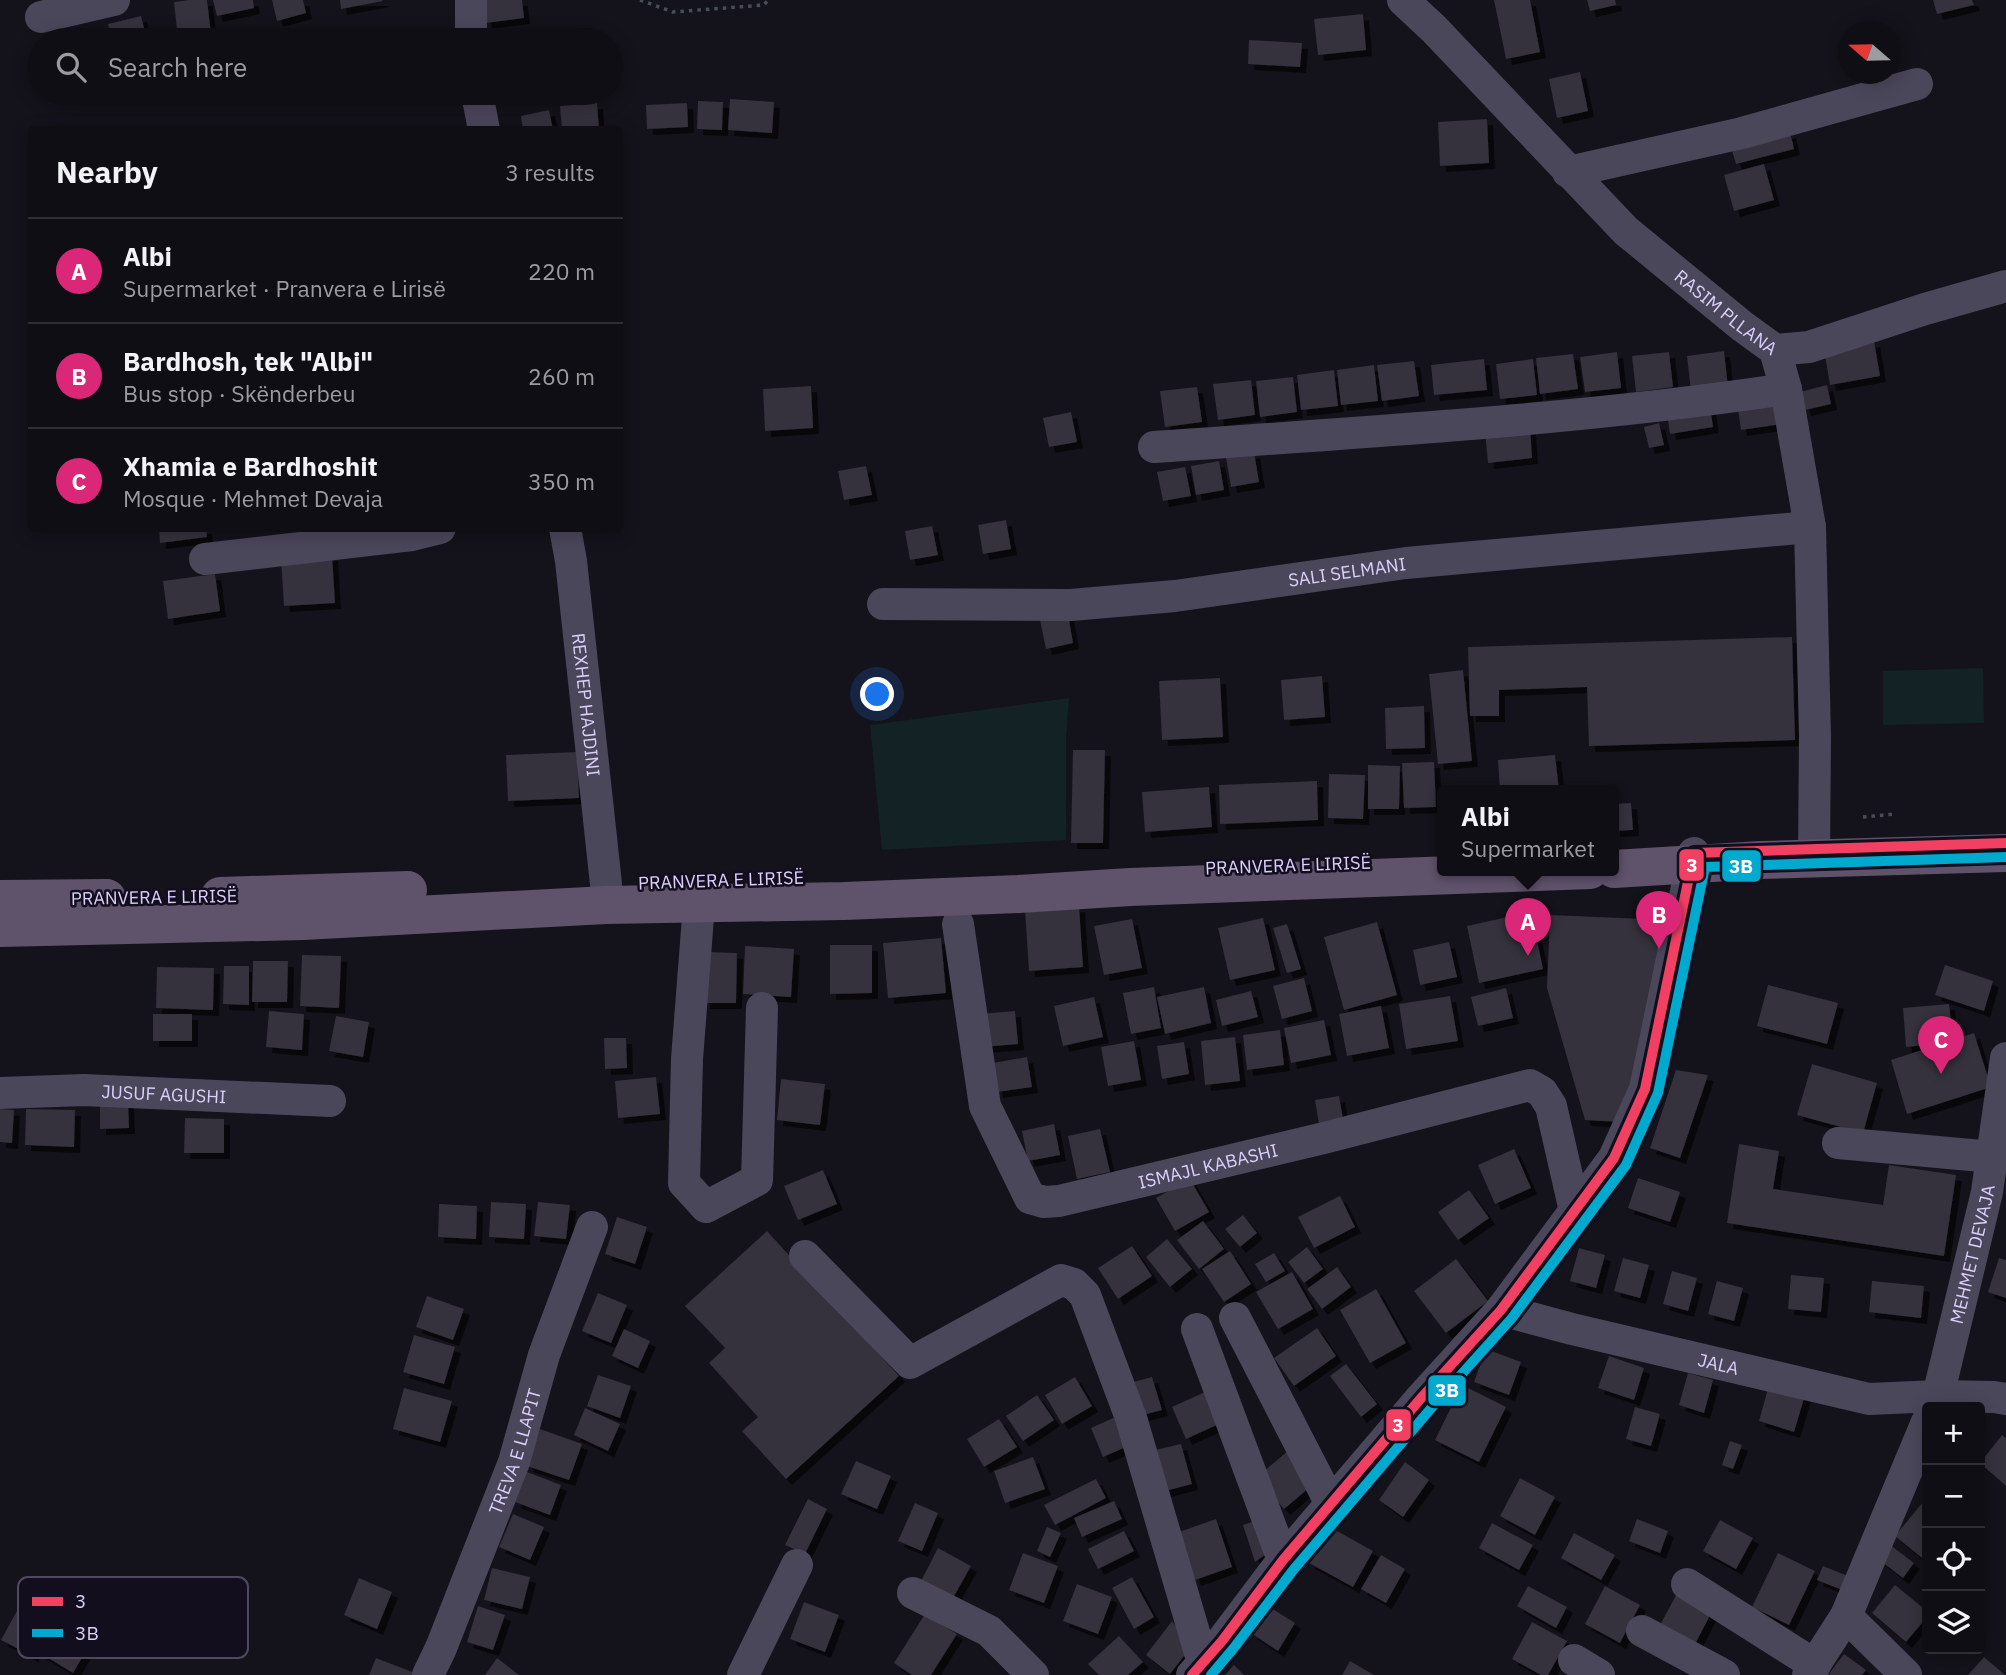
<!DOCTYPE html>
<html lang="en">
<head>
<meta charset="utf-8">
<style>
	:root { --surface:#0f0e14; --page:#18171d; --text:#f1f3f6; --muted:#9b9ca0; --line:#2f2e34; --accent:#db2777 }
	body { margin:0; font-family:"IBM Plex Sans",sans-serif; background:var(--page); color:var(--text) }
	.controls { position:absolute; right:21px; bottom:21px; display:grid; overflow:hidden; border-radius:7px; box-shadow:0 4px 18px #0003 }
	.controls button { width:63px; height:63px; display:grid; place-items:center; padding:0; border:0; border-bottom:2px solid var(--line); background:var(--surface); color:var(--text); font:35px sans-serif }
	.compass { position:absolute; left:1838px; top:21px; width:63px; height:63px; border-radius:50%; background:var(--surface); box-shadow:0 4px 18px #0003; rotate:290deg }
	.you { position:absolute; left:878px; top:695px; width:24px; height:24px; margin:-18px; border:5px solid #fff; border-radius:50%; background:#1a73e8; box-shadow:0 0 0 10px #1a73e833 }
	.badge { display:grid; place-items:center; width:46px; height:46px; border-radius:50%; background:var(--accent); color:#fff; font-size:23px; font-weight:700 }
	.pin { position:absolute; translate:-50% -58px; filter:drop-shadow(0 2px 4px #0008) }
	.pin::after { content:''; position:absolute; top:37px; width:24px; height:21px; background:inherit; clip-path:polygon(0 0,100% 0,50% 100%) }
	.popup { position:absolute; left:1437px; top:785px; width:182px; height:91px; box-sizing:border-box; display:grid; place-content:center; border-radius:7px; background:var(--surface); filter:drop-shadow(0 2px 5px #0005); font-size:23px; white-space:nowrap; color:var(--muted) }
	.popup b { font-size:26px; color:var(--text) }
	.popup::after { content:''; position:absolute; left:50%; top:100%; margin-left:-14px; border:14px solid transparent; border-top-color:var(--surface) }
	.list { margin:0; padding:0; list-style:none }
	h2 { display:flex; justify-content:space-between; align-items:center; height:91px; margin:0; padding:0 28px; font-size:30px }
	h2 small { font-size:23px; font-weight:400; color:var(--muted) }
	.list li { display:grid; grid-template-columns:46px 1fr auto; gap:21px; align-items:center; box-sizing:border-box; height:105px; padding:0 28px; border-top:2px solid var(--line) }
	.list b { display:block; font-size:26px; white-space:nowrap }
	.list p { margin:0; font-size:23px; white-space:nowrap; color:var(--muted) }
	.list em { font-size:23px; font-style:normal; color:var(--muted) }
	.icon { flex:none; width:38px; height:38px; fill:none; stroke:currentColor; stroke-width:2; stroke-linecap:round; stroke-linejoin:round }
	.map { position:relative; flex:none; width:2006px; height:1675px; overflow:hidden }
	.search { position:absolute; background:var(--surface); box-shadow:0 4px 18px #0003; left:28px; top:28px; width:595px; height:77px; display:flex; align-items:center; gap:18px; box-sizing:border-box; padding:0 24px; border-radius:38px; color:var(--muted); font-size:26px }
	.panel { position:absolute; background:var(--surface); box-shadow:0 4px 18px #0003; left:28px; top:126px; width:595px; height:406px; border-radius:7px }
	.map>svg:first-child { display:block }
	.green { fill:#122225 }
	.building { fill:#34303c; filter:url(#shadow) }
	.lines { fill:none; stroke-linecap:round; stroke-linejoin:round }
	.path { stroke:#474e5b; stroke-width:3.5; stroke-dasharray:3.5 5; stroke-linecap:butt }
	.minor { stroke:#4b475b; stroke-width:32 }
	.major { stroke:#5f526b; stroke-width:38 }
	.bus-1-casing { stroke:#130e1e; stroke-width:16 }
	.bus-2-casing { stroke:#130e1e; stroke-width:16 }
	.bus-1 { stroke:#f24062; stroke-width:10 }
	.bus-2 { stroke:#00a9ce; stroke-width:10 }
	.labels { text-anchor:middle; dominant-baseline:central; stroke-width:5; stroke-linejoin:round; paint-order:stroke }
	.street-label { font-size:18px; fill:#dbcffb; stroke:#130e1e }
	.key { fill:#130e1e; stroke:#4f4860; stroke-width:2 }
	.key-label { font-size:19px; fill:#dbcffb }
	.line-badge { stroke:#130e1e; stroke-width:2.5 }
	.badge-label { font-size:19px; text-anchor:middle; font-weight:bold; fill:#fff }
</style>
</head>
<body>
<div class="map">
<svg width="2006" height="1675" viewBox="0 0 2006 1675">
	<defs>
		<filter id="shadow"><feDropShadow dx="6" dy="6" stdDeviation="0" flood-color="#0009"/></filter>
	</defs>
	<rect width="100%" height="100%" fill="#14121a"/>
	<path class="green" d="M1983,668L1984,723L1883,725V671Z
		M1069,698L1066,739V840L882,850L870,725Z"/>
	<path class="building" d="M189,0H207L211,34L178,39L174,2Z
		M213,0H253L254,8L217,16Z
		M272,0H303L306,13L277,21Z
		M340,0H382L383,1L341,9Z
		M482,0H522L524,18L486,23Z
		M1494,0H1530L1540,52L1506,59Z
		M1587,0H1615L1616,5L1590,11Z
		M1933,0H1972L1974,5L1937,14Z
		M1363,14L1366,50L1318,55L1314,19Z
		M141,16L147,40H112L108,24Z
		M1249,40L1302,43L1300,67L1248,64Z
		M1580,72L1588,111L1557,118L1549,79Z
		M730,99L774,102L772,133L728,130Z
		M698,101L723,102L722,130L697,129Z
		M597,103L599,130H562L560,106Z
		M687,103L688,127L647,129L646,105Z
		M549,110L553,130H523L521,116Z
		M1487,119L1489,163L1440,166L1438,122Z
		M1790,132L1794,149L1736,164L1731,147Z
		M1764,164L1774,200L1734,211L1724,175Z
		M1874,341L1880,376L1830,385L1824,349Z
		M1724,351L1728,387L1691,391L1687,356Z
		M1617,352L1621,388L1585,392L1580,357Z
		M1669,352L1673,387L1636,392L1632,356Z
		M1573,354L1578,389L1540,394L1536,358Z
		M1484,359L1487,390L1434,395L1431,365Z
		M1533,359L1537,395L1500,399L1496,364Z
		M1414,361L1419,396L1382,401L1377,365Z
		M1374,365L1378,401L1341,405L1337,370Z
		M1334,370L1338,406L1301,410L1297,375Z
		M1293,377L1297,412L1260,417L1256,381Z
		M1251,380L1255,415L1218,420L1213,384Z
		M1827,385L1831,404L1805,410L1800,392Z
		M811,386L813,428L765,431L763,389Z
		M1197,387L1202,422L1165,427L1160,391Z
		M1777,396L1781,424L1741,430L1737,402Z
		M1710,407L1713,427L1670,434L1667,414Z
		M1071,412L1077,442L1049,447L1043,418Z
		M1659,423L1664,445L1649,448L1644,427Z
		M1530,428L1532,458L1488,463L1485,432Z
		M1254,452L1259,482L1231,487L1226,458Z
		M1219,461L1224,490L1196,495L1191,466Z
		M866,466L872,495L844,500L838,471Z
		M1185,467L1191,496L1163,501L1157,472Z
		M1006,520L1011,549L983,554L978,525Z
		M932,526L938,555L910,560L905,531Z
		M159,528H206L207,537L160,543Z
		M332,555L335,603L284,606L281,558Z
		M215,574L220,611L168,619L163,581Z
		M1068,614L1073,643L1046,649L1040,620Z
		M1792,637L1795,740L1589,746L1587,687L1499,690V716H1470L1468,647Z
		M1463,670L1472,761L1438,764L1429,674Z
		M1322,676L1325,717L1284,720L1281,680Z
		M1220,678L1223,737L1162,740L1159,681Z
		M1424,706L1425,748L1386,749L1385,708Z
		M1073,750H1105L1103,843H1071Z
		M577,752L579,798L508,801L506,755Z
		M1555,755L1559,790H1500L1498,760Z
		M1434,762L1436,807L1404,808L1402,763Z
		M1368,765L1400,766L1399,809H1368Z
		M1329,774L1365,775L1363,819L1328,818Z
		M1317,781L1318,820L1220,824L1219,785Z
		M1209,787L1212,827L1145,832L1142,792Z
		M1631,803L1633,830L1614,831V804Z
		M1079,906L1083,967L1029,971L1025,910Z
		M1531,912L1543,969L1479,983L1467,926Z
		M1550,915L1668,920L1665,986L1621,1122L1585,1120L1547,988Z
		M1263,918L1275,970L1230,980L1218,928Z
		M1132,919L1142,968L1104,975L1094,926Z
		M1377,922L1397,995L1344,1010L1324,937Z
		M1287,924L1301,969L1287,973L1273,928Z
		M941,938L946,993L888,998L883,943Z
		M1449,942L1457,977L1420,985L1413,950Z
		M830,945H872V993L830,994Z
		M745,946L794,949L791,997L743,994Z
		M705,952L737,953L736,1003H704Z
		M302,955L341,956L339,1008L300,1006Z
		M253,961H288L287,1002H252Z
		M1945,965L1993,981L1984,1011L1935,995Z
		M224,966H249V1005L223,1004Z
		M157,967L214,968L213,1010L156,1008Z
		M1304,978L1312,1011L1282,1019L1273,986Z
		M1768,985L1838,1003L1827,1044L1757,1026Z
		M1154,987L1161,1028L1131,1034L1123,993Z
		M1204,987L1211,1023L1165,1034L1157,997Z
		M1506,988L1513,1018L1478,1026L1471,997Z
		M1251,991L1258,1017L1222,1026L1216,1000Z
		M1450,996L1458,1041L1406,1049L1399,1004Z
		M1094,997L1103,1037L1063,1046L1054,1006Z
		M1949,1004L1951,1022L1935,1023L1937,1044L1906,1047L1903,1008Z
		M1381,1006L1389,1048L1347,1056L1339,1014Z
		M269,1011L304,1014L302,1050L266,1047Z
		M1015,1011L1018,1044L983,1047L980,1014Z
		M153,1014H192V1041H153Z
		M336,1016L369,1022L363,1057L329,1051Z
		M1324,1020L1331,1055L1291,1063L1284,1028Z
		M1280,1030L1284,1065L1247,1070L1243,1035Z
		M1974,1033L1991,1087L1907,1114L1891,1060Z
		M1235,1037L1240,1081L1205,1085L1201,1041Z
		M604,1038H626L627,1068L605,1069Z
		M1134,1041L1141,1080L1108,1086L1101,1047Z
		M1184,1042L1189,1074L1162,1079L1157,1046Z
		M1027,1057L1032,1087L997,1092L993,1063Z
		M1812,1064L1877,1083L1863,1133L1797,1115Z
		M1676,1070L1708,1075L1680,1158L1650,1148Z
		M656,1077L660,1114L618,1118L615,1081Z
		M781,1079L825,1084L820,1125L777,1120Z
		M1339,1096L1343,1119L1319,1124L1315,1100Z
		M100,1102H128L129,1128L100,1129Z
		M0,1109L14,1110L12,1143L0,1142Z
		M26,1109L75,1110L74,1147L25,1145Z
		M185,1118L224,1119V1153H184Z
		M1054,1124L1060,1155L1028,1161L1022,1131Z
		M1100,1129L1110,1172L1077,1179L1068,1136Z
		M1739,1144L1779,1151L1773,1189L1883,1205L1889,1165L1956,1175L1944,1256L1727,1223Z
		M1514,1149L1531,1188L1495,1204L1478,1165Z
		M823,1170L837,1204L798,1220L784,1186Z
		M1638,1178L1680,1192L1670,1222L1628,1208Z
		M1190,1179L1209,1212L1175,1231L1156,1198Z
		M1469,1190L1489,1218L1458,1240L1438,1212Z
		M1340,1196L1355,1227L1314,1248L1298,1217Z
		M491,1202L526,1204L524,1239L489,1237Z
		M538,1202L570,1205L566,1239L534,1236Z
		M439,1204L477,1206L476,1239L438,1237Z
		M1243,1215L1257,1233L1240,1247L1225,1229Z
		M617,1217L647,1227L635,1264L605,1254Z
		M1203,1221L1224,1249L1199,1269L1177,1240Z
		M767,1231L899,1376L786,1479L742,1431L758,1417L709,1363L725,1348L685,1306Z
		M1167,1239L1192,1269L1170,1287L1146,1257Z
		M1132,1246L1152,1276L1118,1299L1098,1268Z
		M1307,1247L1323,1269L1304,1283L1288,1262Z
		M1579,1248L1605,1255L1596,1288L1570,1281Z
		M1230,1251L1251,1284L1224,1302L1202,1269Z
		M1274,1253L1285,1271L1266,1282L1255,1264Z
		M1623,1258L1649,1265L1640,1298L1614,1291Z
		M1999,1258L2006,1260V1298L1988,1292Z
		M1456,1259L1488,1301L1446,1333L1414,1291Z
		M1337,1267L1351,1287L1322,1309L1307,1289Z
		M1672,1271L1697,1278L1688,1311L1663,1304Z
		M1292,1272L1313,1309L1278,1329L1256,1292Z
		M1791,1275L1824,1278L1821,1312L1788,1309Z
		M1717,1281L1743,1288L1734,1321L1708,1314Z
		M1872,1281L1924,1286L1921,1318L1869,1312Z
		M1376,1289L1406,1343L1370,1363L1340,1310Z
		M598,1293L627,1305L611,1343L582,1331Z
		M427,1296L464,1309L453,1340L416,1327Z
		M1317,1328L1336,1356L1294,1386L1274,1358Z
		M624,1329L650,1341L638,1368L612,1356Z
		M414,1335L455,1347L444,1384L403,1372Z
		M1486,1349L1521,1362L1509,1395L1474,1382Z
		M1609,1356L1644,1368L1634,1400L1598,1388Z
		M1346,1364L1377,1404L1361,1417L1330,1376Z
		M1688,1373L1713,1380L1704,1413L1679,1405Z
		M598,1375L631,1386L620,1418L587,1406Z
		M1075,1377L1092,1406L1062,1424L1045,1395Z
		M1152,1377L1162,1410L1143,1415L1133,1382Z
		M1462,1385L1506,1407L1479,1462L1435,1440Z
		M1769,1385L1805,1395L1794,1432L1759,1421Z
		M404,1388L452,1401L440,1442L393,1429Z
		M1207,1391L1221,1423L1186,1439L1172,1407Z
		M1037,1395L1054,1420L1023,1441L1006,1416Z
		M1635,1407L1660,1414L1651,1446L1626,1439Z
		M585,1408L620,1424L608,1451L574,1435Z
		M1122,1414L1135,1443L1103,1457L1091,1428Z
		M999,1419L1017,1447L984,1467L967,1439Z
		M540,1429L582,1444L569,1480L527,1466Z
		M2002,1435L2006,1438V1486L1980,1463Z
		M1730,1441L1742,1445L1733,1469L1722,1465Z
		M1181,1444L1192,1484L1165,1491L1155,1450Z
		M1289,1450L1316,1482L1284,1509L1257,1477Z
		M1033,1457L1045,1489L1005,1503L994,1471Z
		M856,1461L891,1476L877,1509L841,1494Z
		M1405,1462L1429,1480L1403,1517L1379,1500Z
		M527,1472L561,1485L550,1515L515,1502Z
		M1520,1478L1555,1497L1535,1535L1500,1516Z
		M1096,1479L1106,1498L1055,1525L1044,1505Z
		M808,1499L827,1509L805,1554L785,1545Z
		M1114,1501L1122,1519L1082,1537L1074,1518Z
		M1923,1502L1927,1506V1562L1895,1536Z
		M915,1503L938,1513L922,1551L898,1541Z
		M513,1514L544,1527L530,1560L499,1547Z
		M1216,1519L1232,1567L1195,1580L1179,1532Z
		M1637,1519L1668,1531L1660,1553L1629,1541Z
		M1258,1520L1269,1552L1255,1562L1243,1525Z
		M1720,1520L1753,1538L1736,1569L1703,1551Z
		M1492,1523L1533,1545L1519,1570L1479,1548Z
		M1328,1526L1373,1551L1353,1587L1309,1563Z
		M1047,1527L1061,1533L1050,1557L1037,1551Z
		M1124,1531L1134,1551L1098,1569L1088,1549Z
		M1574,1533L1615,1555L1601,1580L1561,1558Z
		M1889,1544L1914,1563L1903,1578L1878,1559Z
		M938,1548L971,1566L953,1598L921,1581Z
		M1023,1553L1058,1566L1044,1603L1009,1590Z
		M1778,1553L1815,1571L1789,1625L1752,1607Z
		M1381,1555L1405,1569L1386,1603L1361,1589Z
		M1823,1566L1848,1576L1842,1590L1817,1580Z
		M492,1568L530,1577L522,1609L484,1600Z
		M1132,1577L1154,1617L1134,1629L1112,1588Z
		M359,1578L392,1592L377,1629L344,1615Z
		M1077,1584L1112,1597L1098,1634L1063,1621Z
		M1895,1585L1927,1611V1617L1906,1642L1872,1613Z
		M1528,1586L1567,1607L1556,1628L1517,1606Z
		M1605,1586L1640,1605L1620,1643L1585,1624Z
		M1680,1588L1715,1606L1695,1644L1660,1625Z
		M804,1602L839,1615L825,1652L790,1639Z
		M478,1606L505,1615L493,1650L467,1642Z
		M1268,1606L1295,1623L1278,1651L1251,1633Z
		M18,1609L49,1625L32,1656L1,1640Z
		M925,1614L957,1634L931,1675H912L894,1663Z
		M1172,1621L1191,1647L1170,1674L1146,1655Z
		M1532,1622L1567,1641L1548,1675H1541L1512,1659Z
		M58,1624L90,1644L73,1673L40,1653Z
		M1119,1636L1143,1662L1128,1675H1099L1088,1664Z
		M1844,1654L1866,1670L1862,1675H1828Z
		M1984,1657L2005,1675H1968Z
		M376,1658L420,1675H369Z
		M497,1658L519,1675H485Z
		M1350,1661L1374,1675H1342Z
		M1234,1665L1244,1675H1225Z"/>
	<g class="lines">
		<path class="path" d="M640,0L673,12L764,5L768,0
			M1863,817L1895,814"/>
		<g class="minor">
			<path d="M471,0V40"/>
			<path id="s1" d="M1403,0L1434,29L1626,231L1742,326L1775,350L1786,389L1810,527L1815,737L1814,858"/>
			<path d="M41,17L114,0"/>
			<path d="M477,93L484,130"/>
			<path d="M1568,172L1742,133L1917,84"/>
			<path d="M1775,350L1809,347L1925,309L2006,286"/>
			<path d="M1154,447C1365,432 1577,420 1786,389"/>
			<path id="s2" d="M565,528L571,561L606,884"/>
			<path d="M205,559L412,535L440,528"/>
			<path id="s3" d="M883,604L1071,605L1175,596L1406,563L1810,527"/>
			<path d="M699,904L687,1059L684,1183L706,1207L757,1180L762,1008"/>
			<path id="s4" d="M958,924L985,1106L1030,1198L1044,1202L1059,1201L1324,1138L1530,1085L1542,1092L1551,1106L1575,1211"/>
			<path id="s5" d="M0,1093L84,1090L330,1101"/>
			<path d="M1838,1143L1993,1157"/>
			<path d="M805,1256L910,1363L1061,1280L1074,1284L1085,1295L1131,1418L1203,1663"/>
			<path id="s6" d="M1501,1310L1572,1329L1869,1399L1938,1396L1994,1397L2006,1399"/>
			<path d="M1235,1318L1331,1504"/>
			<path d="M1197,1329L1283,1560"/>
			<path id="s7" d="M1933,1407L1938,1396L1987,1192L2006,1058"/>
			<path d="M1687,1584L1815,1665"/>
			<path d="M913,1593L989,1631L1033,1675"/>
			<path d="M1846,1616L1906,1675"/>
			<path d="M1642,1631L1724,1675"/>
			<path d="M1574,1660L1599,1675"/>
			<path id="s8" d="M428,1675L441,1648L514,1462L544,1355L592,1227"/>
			<path d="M743,1675L797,1565"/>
			<path d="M1192,1675L1222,1641L1283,1560L1422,1397L1501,1310L1614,1158L1645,1089L1694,853"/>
			<path d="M1808,1675L1846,1616L1927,1422"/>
		</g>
		<path class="major" d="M1614,869L1761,860L2006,853
			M220,896L408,890
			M0,899L107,898
			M0,928L303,921L606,905L844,901L1019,894L1130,887L1590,870"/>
		<g class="bus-1-casing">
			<path id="bus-1" d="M1192,1675L1222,1641L1283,1560L1422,1397L1501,1310L1614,1158L1645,1089L1694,853L2006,843"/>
		</g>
		<g class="bus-2-casing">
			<path id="bus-2" d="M1211,1675L1233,1649L1294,1569L1433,1406L1512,1318L1626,1165L1658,1093L1705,867L2006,857"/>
		</g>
		<use href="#bus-1" class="bus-1"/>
		<use href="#bus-2" class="bus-2"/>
	</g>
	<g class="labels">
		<g class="street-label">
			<text stroke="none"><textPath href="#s1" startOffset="450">RASIM PLLANA</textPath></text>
			<text stroke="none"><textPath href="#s3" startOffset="466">SALI SELMANI</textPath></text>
			<text stroke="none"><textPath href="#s2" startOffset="178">REXHEP HAJDINI</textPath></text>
			<text transform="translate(1288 865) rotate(-2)">PRANVERA E LIRISË</text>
			<text transform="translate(721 880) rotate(-2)">PRANVERA E LIRISË</text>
			<text transform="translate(154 897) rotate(-1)">PRANVERA E LIRISË</text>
			<text stroke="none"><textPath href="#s5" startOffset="164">JUSUF AGUSHI</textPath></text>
			<text stroke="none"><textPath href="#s4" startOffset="469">ISMAJL KABASHI</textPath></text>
			<text stroke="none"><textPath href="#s7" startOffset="158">MEHMET DEVAJA</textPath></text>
			<text stroke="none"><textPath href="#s6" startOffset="224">JALA</textPath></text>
			<text stroke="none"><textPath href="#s8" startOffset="240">TREVA E LLAPIT</textPath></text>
		</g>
	</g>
	<rect x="18" y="1577" width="230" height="81" rx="10" class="key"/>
	<rect x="32" y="1597" width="31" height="9" fill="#f24062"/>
	<rect x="32" y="1629" width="31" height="8" fill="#00a9ce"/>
	<g class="key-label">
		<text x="75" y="1608">3</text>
		<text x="75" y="1640">3B</text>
	</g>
	<g class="line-badge">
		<rect x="1678" y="848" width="27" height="34" rx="7" fill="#f24062"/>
		<rect x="1721" y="849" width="41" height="34" rx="7" fill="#00a9ce"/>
		<rect x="1427" y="1374" width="40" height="33" rx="7" fill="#00a9ce"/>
		<rect x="1385" y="1408" width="27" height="34" rx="7" fill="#f24062"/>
	</g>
	<g class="badge-label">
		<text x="1692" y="872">3</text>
		<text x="1741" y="873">3B</text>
		<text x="1447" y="1397">3B</text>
		<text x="1398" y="1432">3</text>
	</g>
</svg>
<div class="controls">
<button>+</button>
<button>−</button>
<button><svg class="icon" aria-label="locate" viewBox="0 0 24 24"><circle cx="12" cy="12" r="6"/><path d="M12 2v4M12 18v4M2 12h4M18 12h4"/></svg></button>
<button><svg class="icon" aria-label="layers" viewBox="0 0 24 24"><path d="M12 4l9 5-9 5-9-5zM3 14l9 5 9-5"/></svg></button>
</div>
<svg class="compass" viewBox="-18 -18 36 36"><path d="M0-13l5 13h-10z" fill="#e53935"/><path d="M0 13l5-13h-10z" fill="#9b9ca0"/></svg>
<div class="you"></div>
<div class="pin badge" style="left:1528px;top:956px">A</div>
<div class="popup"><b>Albi</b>Supermarket</div>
<div class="pin badge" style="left:1659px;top:949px">B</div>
<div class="pin badge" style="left:1941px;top:1074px">C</div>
<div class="search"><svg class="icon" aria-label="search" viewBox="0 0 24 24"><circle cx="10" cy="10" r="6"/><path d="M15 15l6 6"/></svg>Search here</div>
<section class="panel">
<h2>Nearby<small>3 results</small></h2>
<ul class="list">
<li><span class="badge">A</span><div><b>Albi</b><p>Supermarket · Pranvera e Lirisë</p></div><em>220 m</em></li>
<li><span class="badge">B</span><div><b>Bardhosh, tek &quot;Albi&quot;</b><p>Bus stop · Skënderbeu</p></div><em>260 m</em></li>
<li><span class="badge">C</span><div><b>Xhamia e Bardhoshit</b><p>Mosque · Mehmet Devaja</p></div><em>350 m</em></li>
</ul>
</section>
</div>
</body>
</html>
